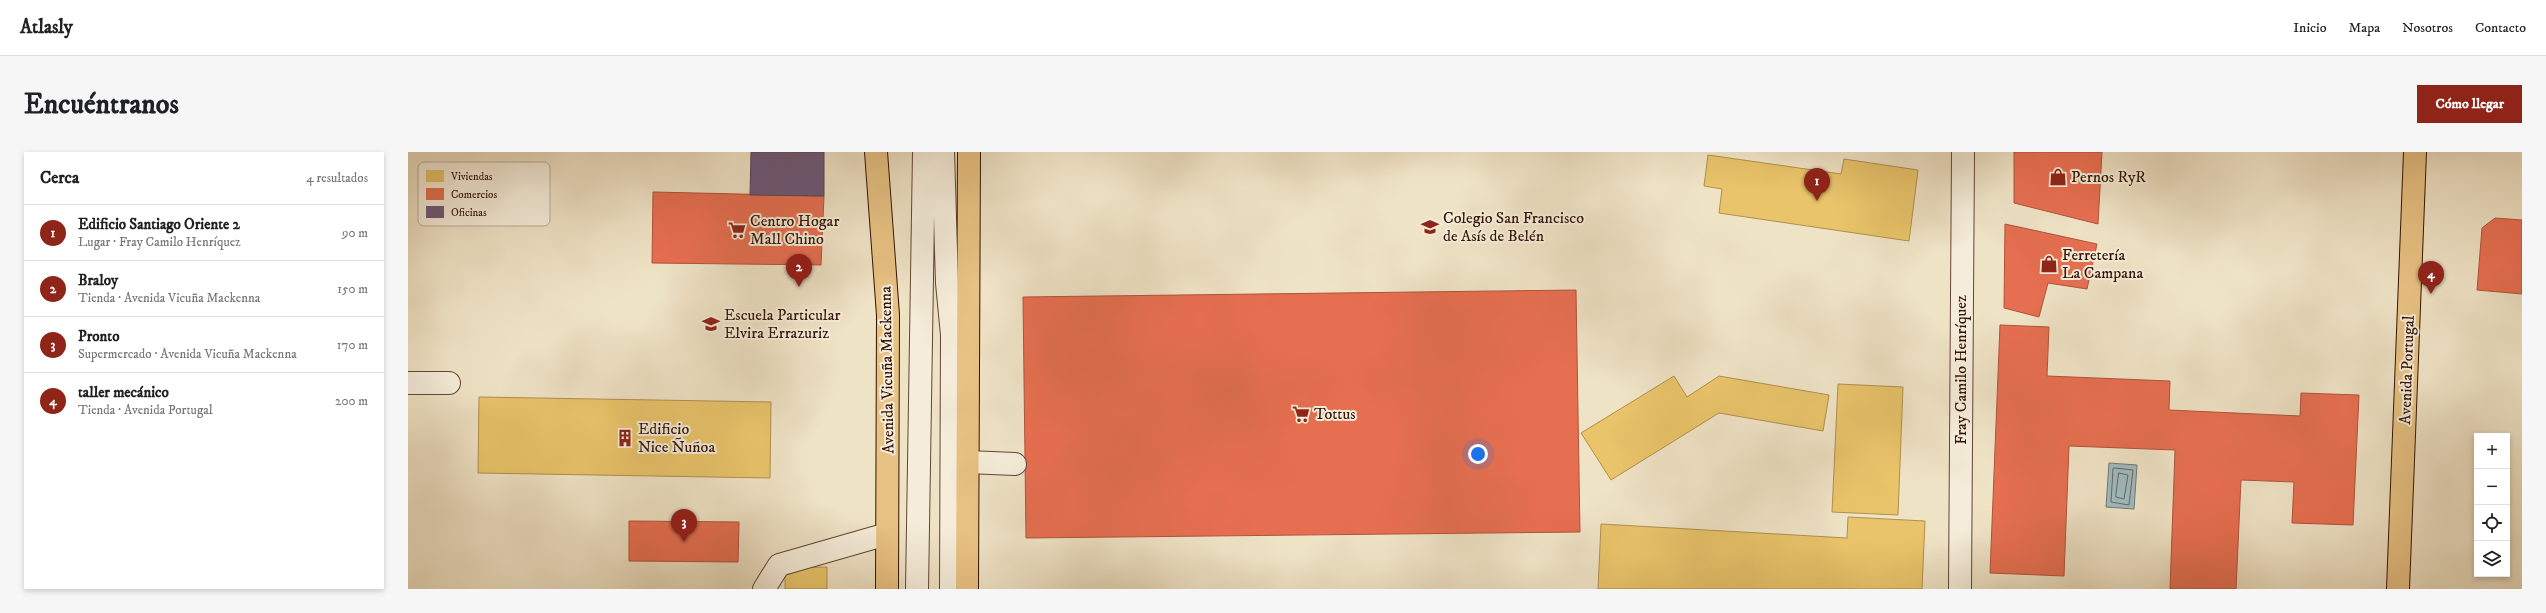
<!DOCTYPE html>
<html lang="es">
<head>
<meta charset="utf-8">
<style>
	:root { --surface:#fff; --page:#f6f6f6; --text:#202124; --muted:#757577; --line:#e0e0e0; --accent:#8f2418 }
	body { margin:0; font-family:"IM FELL DW Pica",serif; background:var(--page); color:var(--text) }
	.controls { position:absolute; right:12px; bottom:12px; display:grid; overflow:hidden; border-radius:0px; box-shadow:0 2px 6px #0003 }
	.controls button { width:36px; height:36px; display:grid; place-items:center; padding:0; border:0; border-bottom:1px solid var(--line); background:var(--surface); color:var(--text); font:20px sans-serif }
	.you { position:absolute; left:1070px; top:302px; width:14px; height:14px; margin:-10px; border:3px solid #fff; border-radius:50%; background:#1a73e8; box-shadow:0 0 0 6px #1a73e833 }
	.badge { display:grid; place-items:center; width:26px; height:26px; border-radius:50%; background:var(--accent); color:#fff; font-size:13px; font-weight:700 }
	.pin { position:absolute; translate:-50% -33px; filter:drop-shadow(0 1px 2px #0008) }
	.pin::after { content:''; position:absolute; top:21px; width:14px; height:12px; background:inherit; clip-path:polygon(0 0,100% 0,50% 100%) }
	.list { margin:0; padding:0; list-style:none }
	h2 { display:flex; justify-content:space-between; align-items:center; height:52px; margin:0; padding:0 16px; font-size:17px }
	h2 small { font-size:13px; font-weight:400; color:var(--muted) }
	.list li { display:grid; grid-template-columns:26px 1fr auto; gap:12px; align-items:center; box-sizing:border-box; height:56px; padding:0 16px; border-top:1px solid var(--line) }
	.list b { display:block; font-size:15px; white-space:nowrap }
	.list p { margin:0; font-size:13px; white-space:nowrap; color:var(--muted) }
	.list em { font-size:13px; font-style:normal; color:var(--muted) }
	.icon { flex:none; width:22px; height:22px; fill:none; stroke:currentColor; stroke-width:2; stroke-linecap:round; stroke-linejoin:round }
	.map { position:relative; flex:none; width:2114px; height:437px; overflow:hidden; border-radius:0px }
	header { display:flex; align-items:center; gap:24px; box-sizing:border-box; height:56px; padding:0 20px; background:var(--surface); border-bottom:1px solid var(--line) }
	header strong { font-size:19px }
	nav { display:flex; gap:22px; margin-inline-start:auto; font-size:14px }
	.intro { display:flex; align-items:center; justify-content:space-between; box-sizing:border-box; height:96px; padding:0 24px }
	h1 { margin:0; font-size:28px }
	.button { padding:10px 18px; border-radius:0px; background:var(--accent); color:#fff; font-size:14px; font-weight:700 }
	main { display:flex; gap:24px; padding:0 24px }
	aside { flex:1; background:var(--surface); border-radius:0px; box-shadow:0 2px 6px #0003 }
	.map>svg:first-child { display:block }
	.water { fill:#9ebbbf; stroke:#737775 }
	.homes { fill:#e9c46a; stroke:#b28f4c }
	.shops { fill:#e76f51; stroke:#b1533a }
	.offices { fill:#6d597a; stroke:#5b4457 }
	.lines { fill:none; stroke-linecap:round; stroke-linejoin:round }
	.shore { stroke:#686662; stroke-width:1 }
	.minor-casing { stroke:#614635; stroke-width:24 }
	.major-casing { stroke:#321205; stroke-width:24 }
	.minor { stroke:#f5edda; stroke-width:22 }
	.major { stroke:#e8c283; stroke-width:22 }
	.labels { text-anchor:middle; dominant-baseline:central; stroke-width:4; stroke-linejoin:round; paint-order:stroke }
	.poi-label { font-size:16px; fill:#321205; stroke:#f5edda; text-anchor:start }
	.street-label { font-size:16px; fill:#321205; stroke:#f5edda }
	.key { fill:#f5edda; stroke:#baab9a; stroke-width:1 }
	.key-label { font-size:11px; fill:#321205 }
</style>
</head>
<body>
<header>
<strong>Atlasly</strong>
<nav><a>Inicio</a><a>Mapa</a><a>Nosotros</a><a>Contacto</a></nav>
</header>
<div class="intro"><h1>Encuéntranos</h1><a class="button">Cómo llegar</a></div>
<main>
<aside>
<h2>Cerca<small>4 resultados</small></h2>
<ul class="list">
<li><span class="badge">1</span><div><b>Edificio Santiago Oriente 2</b><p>Lugar · Fray Camilo Henríquez</p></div><em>90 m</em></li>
<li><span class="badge">2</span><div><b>Braloy</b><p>Tienda · Avenida Vicuña Mackenna</p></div><em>150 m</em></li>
<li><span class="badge">3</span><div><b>Pronto</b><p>Supermercado · Avenida Vicuña Mackenna</p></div><em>170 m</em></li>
<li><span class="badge">4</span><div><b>taller mecánico</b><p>Tienda · Avenida Portugal</p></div><em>200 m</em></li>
</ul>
</aside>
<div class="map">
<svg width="2114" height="437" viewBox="0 0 2114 437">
	<rect width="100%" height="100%" fill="#efe3c6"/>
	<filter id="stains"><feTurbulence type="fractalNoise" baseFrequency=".005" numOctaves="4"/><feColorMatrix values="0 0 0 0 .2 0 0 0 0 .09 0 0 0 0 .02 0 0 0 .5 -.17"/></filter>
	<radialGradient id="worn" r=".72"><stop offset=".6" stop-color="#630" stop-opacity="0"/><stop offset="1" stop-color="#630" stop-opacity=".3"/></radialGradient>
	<path class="water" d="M1701,311L1729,313L1726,357L1698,355Z"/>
	<path class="homes" d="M1300,3L1433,22L1436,7L1510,18L1501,89L1311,61L1314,37L1296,34Z
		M1266,224L1279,245L1311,224L1421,243L1415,279L1311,261L1203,328L1173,281Z
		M1430,232L1495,235L1490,363L1424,360Z
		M71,245L363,250L362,326L70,321Z
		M1440,365L1517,369L1514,437H1190L1193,372L1439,386Z
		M419,415V437H377V416Z"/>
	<path class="shops" d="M1606,0H1694L1690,72L1606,51Z
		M245,40L416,44L413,113L244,111Z
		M2087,66L2114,68V142L2069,138L2074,76Z
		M1597,72L1689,92L1679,137L1640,131L1631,165L1596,156Z
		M1168,138L1172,380L618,386L615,145Z
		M1592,173L1641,175L1639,224L1762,229L1761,258L1892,264L1893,241L1951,243L1945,373L1884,371L1886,330L1833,328L1828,437H1762L1767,298L1661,294L1656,424L1582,421Z
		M221,369L331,370L330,410L221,409Z"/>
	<path class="offices" d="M343,0H416V44L342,43Z"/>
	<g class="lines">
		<path class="shore" d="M1707,316L1725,318L1721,353L1703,350L1705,317Z
			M1711,321L1720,323L1716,347L1708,345Z"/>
		<g class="minor-casing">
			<path id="minor" d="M535,0L539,131L544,183L543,437
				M0,231H41
				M559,310L607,312
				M356,437L371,413L479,382
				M509,437L516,0
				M1552,437L1555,0"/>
		</g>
		<g class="major-casing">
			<path id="major" d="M468,0L480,163L479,437
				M559,437L561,0
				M1990,437L2007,0"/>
		</g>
		<use href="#minor" class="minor"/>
		<use href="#major" class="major"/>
	</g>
	<defs>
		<g id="shop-bare" transform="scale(1.38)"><path d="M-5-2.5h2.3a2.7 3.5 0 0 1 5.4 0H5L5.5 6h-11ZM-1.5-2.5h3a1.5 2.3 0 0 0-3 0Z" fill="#8f2418" stroke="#f5edda" stroke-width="2.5" paint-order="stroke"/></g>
		<g id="school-bare" transform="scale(1.38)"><path d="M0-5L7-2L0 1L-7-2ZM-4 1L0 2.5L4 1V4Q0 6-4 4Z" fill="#8f2418" stroke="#f5edda" stroke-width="2.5" paint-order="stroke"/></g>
		<g id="supermarket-bare" transform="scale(1.38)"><path d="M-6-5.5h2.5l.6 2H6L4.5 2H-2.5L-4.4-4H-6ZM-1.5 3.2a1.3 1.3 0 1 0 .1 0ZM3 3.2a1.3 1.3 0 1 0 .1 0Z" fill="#8f2418" stroke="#f5edda" stroke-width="2.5" paint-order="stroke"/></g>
		<g id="building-bare" transform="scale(1.38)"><path d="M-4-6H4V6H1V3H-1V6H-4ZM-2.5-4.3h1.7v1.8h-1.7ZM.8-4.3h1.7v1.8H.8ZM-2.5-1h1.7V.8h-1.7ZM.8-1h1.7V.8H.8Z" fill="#8f2418" stroke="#f5edda" stroke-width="2.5" paint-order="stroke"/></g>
	</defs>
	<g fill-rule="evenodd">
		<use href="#shop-bare" x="1650" y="25"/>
		<use href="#school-bare" x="1022" y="75"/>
		<use href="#supermarket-bare" x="329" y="78"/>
		<use href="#shop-bare" x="1641" y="112"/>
		<use href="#school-bare" x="303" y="172"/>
		<use href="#supermarket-bare" x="893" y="262"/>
		<use href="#building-bare" x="217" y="286"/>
	</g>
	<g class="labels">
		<g class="poi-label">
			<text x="1663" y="25">Pernos RyR</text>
			<text x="1035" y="66">Colegio San Francisco<tspan x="1035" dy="18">de Asís de Belén</tspan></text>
			<text x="342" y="69">Centro Hogar<tspan x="342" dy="18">Mall Chino</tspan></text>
			<text x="1654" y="103">Ferretería<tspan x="1654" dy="18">La Campana</tspan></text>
			<text x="316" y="163">Escuela Particular<tspan x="316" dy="18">Elvira Errazuriz</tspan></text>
			<text x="906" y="262">Tottus</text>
			<text x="230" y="277">Edificio<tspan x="230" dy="18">Nice Ñuñoa</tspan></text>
		</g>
		<g class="street-label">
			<text transform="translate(479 218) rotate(-91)">Avenida Vicuña Mackenna</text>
			<text transform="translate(1553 218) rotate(-90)">Fray Camilo Henríquez</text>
			<text transform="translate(1999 218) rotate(-88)">Avenida Portugal</text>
		</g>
	</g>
	<rect x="10" y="10" width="132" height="64" rx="6" class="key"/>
	<rect x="18" y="18" width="18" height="12" fill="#e9c46a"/>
	<rect x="18" y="36" width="18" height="12" fill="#e76f51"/>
	<rect x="18" y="54" width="18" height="12" fill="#6d597a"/>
	<g class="key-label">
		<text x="43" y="28">Viviendas</text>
		<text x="43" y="46">Comercios</text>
		<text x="43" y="64">Oficinas</text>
	</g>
	<rect width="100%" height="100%" filter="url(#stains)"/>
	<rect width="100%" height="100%" fill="url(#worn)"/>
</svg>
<div class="controls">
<button>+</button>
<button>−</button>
<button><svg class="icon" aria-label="locate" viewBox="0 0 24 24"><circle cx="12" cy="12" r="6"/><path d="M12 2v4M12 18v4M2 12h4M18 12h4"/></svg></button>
<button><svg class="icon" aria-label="layers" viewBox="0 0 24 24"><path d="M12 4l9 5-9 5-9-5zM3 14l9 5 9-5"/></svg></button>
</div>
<div class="you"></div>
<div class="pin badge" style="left:1409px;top:49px">1</div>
<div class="pin badge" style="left:391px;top:135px">2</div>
<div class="pin badge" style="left:276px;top:390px">3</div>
<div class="pin badge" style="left:2023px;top:142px">4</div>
</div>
</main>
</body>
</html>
